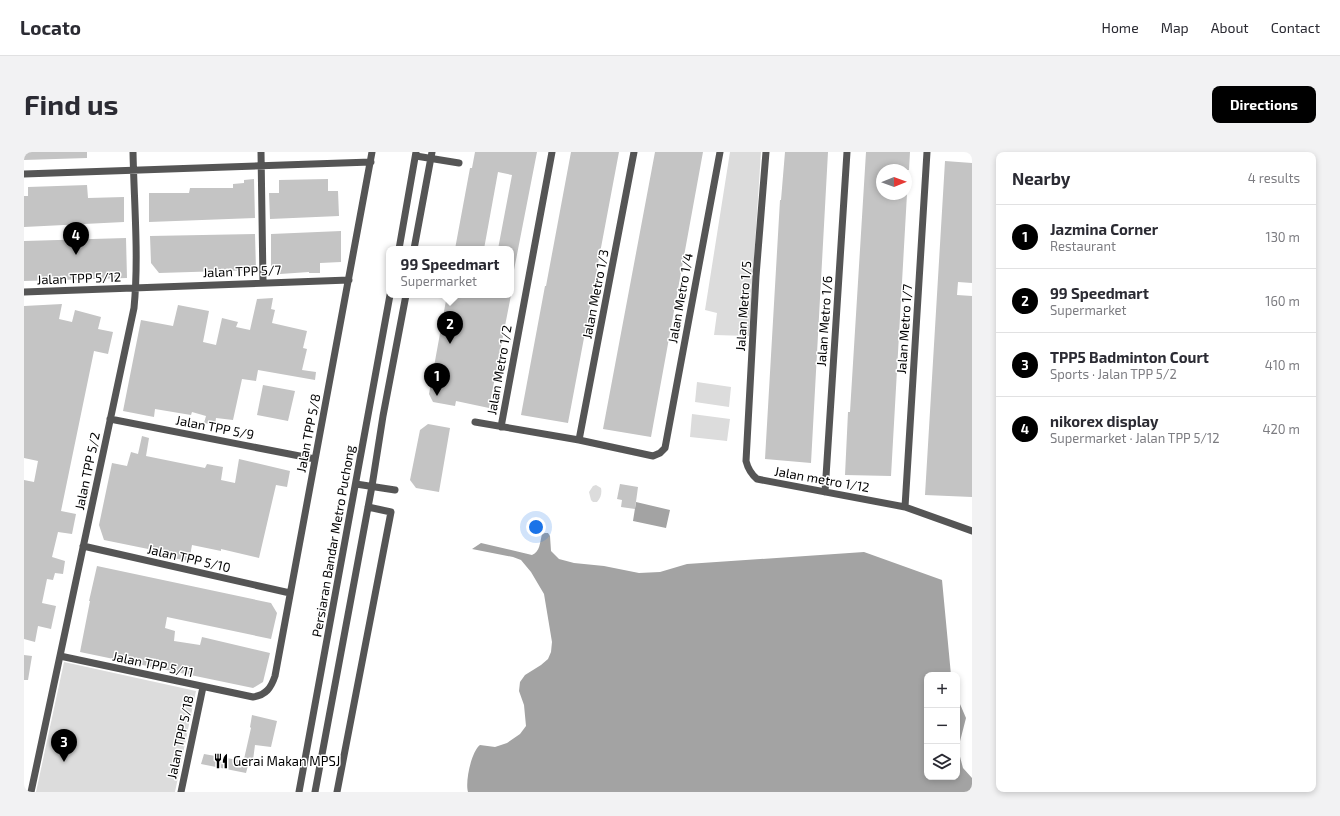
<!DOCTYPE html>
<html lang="en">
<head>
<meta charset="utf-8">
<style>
	:root { --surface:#fff; --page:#f2f2f3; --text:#2b2b33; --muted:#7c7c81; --line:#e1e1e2; --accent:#000 }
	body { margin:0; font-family:"Exo 2",sans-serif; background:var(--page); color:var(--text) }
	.controls { position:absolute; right:12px; bottom:12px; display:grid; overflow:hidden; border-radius:8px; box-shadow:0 2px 6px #0003 }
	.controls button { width:36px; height:36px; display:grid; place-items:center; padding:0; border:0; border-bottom:1px solid var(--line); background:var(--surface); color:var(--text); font:20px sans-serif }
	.compass { position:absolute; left:852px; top:12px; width:36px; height:36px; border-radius:50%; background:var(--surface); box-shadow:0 2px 6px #0003; rotate:89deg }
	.you { position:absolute; left:512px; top:375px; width:14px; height:14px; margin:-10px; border:3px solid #fff; border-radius:50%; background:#1a73e8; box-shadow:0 0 0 6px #1a73e833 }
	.badge { display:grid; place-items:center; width:26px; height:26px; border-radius:50%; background:var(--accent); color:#fff; font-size:13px; font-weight:700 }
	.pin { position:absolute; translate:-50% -33px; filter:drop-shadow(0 1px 2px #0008) }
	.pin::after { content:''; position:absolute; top:21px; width:14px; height:12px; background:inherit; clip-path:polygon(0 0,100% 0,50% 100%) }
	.popup { position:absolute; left:362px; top:94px; width:128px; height:52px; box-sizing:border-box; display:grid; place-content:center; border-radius:8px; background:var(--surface); filter:drop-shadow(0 1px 3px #0005); font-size:13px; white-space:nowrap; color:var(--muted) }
	.popup b { font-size:15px; color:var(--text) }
	.popup::after { content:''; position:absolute; left:50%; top:100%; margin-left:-8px; border:8px solid transparent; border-top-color:var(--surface) }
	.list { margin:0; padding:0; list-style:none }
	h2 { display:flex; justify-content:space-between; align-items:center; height:52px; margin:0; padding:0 16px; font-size:17px }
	h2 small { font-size:13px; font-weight:400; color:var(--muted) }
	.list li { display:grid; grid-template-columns:26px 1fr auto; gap:12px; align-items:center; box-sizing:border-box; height:64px; padding:0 16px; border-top:1px solid var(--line) }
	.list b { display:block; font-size:15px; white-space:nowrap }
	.list p { margin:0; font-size:13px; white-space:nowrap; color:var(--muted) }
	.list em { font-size:13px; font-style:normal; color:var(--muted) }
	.icon { flex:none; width:22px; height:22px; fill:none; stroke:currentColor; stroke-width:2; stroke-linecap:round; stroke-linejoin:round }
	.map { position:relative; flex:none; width:948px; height:640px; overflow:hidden; border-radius:8px }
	header { display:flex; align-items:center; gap:24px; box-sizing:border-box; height:56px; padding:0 20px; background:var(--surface); border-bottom:1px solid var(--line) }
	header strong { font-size:19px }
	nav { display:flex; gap:22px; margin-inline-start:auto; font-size:14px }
	.intro { display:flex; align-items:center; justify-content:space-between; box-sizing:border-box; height:96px; padding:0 24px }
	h1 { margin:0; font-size:28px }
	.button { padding:10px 18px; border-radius:8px; background:var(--accent); color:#fff; font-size:14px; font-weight:700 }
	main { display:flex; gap:24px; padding:0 24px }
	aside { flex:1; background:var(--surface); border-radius:8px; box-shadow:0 2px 6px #0003 }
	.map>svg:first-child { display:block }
	.green { fill:#dcdcdc }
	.water { fill:#a3a3a3 }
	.building { fill:#c4c4c4 }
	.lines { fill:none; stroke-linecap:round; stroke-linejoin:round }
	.minor { stroke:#555; stroke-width:7 }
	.labels { text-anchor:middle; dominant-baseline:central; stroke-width:3; stroke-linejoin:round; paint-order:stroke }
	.street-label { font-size:13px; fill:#000; stroke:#fff }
	.poi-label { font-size:13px; fill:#000; stroke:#fff; text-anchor:start }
</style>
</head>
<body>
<header>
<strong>Locato</strong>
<nav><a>Home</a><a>Map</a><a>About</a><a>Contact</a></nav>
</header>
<div class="intro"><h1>Find us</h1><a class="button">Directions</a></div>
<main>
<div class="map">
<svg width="948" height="640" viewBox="0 0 948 640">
	<rect width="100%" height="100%" fill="#fff"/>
	<path class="green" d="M706,0H737L725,184L690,183L693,161L681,158Z
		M673,230L707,235L705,255L671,250Z
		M668,262L706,267L703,289L666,285Z
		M572,333L577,336C578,341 577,346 573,350H569L567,348L565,340L569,334Z
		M40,510L172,539L151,640H12Z"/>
	<path class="water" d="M612,350L646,358L642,376L609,369Z
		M521,381H524L526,384L527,399L535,407L550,411L580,414L615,421L636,420L663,412L840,400L918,428L927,523H903V625H933V545L942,566L934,597L939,616L948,626V640H444C441,630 447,600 456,593L471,595L483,591L496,582L502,574L500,553L495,539L496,530L501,523L517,513L524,507L527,500L528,490L520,442L507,420L497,408L489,405L448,397L457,391L508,403C516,400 516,390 518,382Z"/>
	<path class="building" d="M0,0H63V6L0,8Z
		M451,0H513L490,118H487V97H474L488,23L474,20L460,97H431L446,16H448Z
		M547,0H595L544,271L497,263L521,134H522Z
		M631,0H679L627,285L579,277Z
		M761,0H804L787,311L741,307L756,48H757Z
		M842,0H886L885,18H858V42H883L867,324L821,323L824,260H826Z
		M921,9L948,11V131L934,130L933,143L948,144V345L901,343Z
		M230,27L231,66L125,70V41H165L166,36H209V32L220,31V28Z
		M304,27V39H314L315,64L246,67L245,41H255V28Z
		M63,33L64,46L100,45V70L0,75V44H4V35Z
		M317,79V110L296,111V121H285V120L256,122V114H247V82Z
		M231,82L232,118L135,121L127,111L126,84Z
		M102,86L103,126L0,129V89Z
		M423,143H487L465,256L432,249L431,254L409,250L405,242Z
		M249,146L247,157L251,158L248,171L283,179L279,196L283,197L278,218L292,220L291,228L234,218L232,229L218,227L209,268L192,266L191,273L180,271L182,264L168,260L167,263L131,257L130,265L99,259L117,168L149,174L154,153L185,159L179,190L192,193L198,166L214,170L212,175L226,178L233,147Z
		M38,152L35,167L48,170L51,158L77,165L74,177L89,180L84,202L70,199L37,359L52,362L48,382L34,380L28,405L41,409L39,422L31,421L29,428L23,427L18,451L32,454L27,477L14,474L11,490L0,487V328L10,330L14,309L0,306V154Z
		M239,233L271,239L264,269L233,263Z
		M404,272L426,276L415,340L392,336L386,328L396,278Z
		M118,284L125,286L122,304L181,316L183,312L199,315L197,328L211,331L215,307L266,319L263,335L252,333L235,406L197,397V399L168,393L165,409L133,403L134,399L80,388L75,373L88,311L103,314L107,300L114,302Z
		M596,332L614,335L611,357L597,355L598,348L593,347Z
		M73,414L247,451L253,461L247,487L143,465L141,476L151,479L150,489L176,493L178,485L246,501L239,530L229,536L56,500L66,449H65Z
		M0,503L8,504L4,528H0Z
		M228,563L253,569L247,595L231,593L229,608L220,607L227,576L226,575Z
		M180,602L225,610L222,621L177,612Z"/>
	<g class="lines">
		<path class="minor" d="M237,0L239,130
			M742,0L732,124L722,309C724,317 727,322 733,327L881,355L948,379
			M392,4L435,11
			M0,22L347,10
			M375,97L392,0
			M390,97L408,0
			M0,140L325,128
			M86,267L291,307
			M451,270L555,288L629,304L636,301L641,296L696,0
			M477,275L528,0
			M555,288L610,0
			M332,332L371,338
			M801,340L823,0
			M881,355L903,0
			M59,394L266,441
			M36,504L229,545C242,543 247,536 251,524L348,0
			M7,640L110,156C115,105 110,51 109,0
			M157,640L179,535
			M275,640L366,143
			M291,640L348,334L359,264L382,143
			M313,640L367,360L344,355"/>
	</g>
	<defs>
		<g id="restaurant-bare" transform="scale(1.2)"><path d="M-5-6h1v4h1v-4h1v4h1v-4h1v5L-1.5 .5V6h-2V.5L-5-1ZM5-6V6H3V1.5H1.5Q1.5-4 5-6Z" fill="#000" stroke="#fff" stroke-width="2.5" paint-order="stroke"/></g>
	</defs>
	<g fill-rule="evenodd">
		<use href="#restaurant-bare" x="197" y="609"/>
	</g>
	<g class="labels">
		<g class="street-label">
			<text transform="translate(218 119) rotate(-2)">Jalan TPP 5/7</text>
			<text transform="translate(55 126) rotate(-2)">Jalan TPP 5/12</text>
			<text transform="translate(571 142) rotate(-79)">Jalan Metro 1/3</text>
			<text transform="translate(656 146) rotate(-80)">Jalan Metro 1/4</text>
			<text transform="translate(719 154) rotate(-86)">Jalan Metro 1/5</text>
			<text transform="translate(800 169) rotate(-86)">Jalan Metro 1/6</text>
			<text transform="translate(880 177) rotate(-86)">Jalan Metro 1/7</text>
			<text transform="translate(475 218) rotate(-80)">Jalan Metro 1/2</text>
			<text transform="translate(191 275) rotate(11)">Jalan TPP 5/9</text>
			<text transform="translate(284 281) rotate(-79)">Jalan TPP 5/8</text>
			<text transform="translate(63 319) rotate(-78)">Jalan TPP 5/2</text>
			<text transform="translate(798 327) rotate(10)">Jalan metro 1/12</text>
			<text transform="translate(309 389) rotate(-80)">Persiaran Bandar Metro Puchong</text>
			<text transform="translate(165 406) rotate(13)">Jalan TPP 5/10</text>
			<text transform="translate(129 512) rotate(12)">Jalan TPP 5/11</text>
			<text transform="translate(156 585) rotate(-78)">Jalan TPP 5/18</text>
		</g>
		<g class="poi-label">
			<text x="209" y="609">Gerai Makan MPSJ</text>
		</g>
	</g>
</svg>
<div class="controls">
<button>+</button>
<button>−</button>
<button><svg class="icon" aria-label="layers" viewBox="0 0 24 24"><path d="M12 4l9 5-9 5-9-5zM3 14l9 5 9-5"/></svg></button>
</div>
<svg class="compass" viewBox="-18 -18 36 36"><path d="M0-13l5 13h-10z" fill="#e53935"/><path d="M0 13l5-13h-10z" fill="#7c7c81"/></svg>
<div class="you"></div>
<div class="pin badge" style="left:413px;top:244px">1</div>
<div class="pin badge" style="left:426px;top:192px">2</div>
<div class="popup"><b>99 Speedmart</b>Supermarket</div>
<div class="pin badge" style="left:40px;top:610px">3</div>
<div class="pin badge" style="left:52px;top:103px">4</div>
</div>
<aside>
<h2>Nearby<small>4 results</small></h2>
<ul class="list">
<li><span class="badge">1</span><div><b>Jazmina Corner</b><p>Restaurant</p></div><em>130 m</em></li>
<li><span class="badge">2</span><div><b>99 Speedmart</b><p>Supermarket</p></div><em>160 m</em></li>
<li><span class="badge">3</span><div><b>TPP5 Badminton Court</b><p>Sports · Jalan TPP 5/2</p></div><em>410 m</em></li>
<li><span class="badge">4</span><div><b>nikorex display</b><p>Supermarket · Jalan TPP 5/12</p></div><em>420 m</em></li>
</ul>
</aside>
</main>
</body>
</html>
